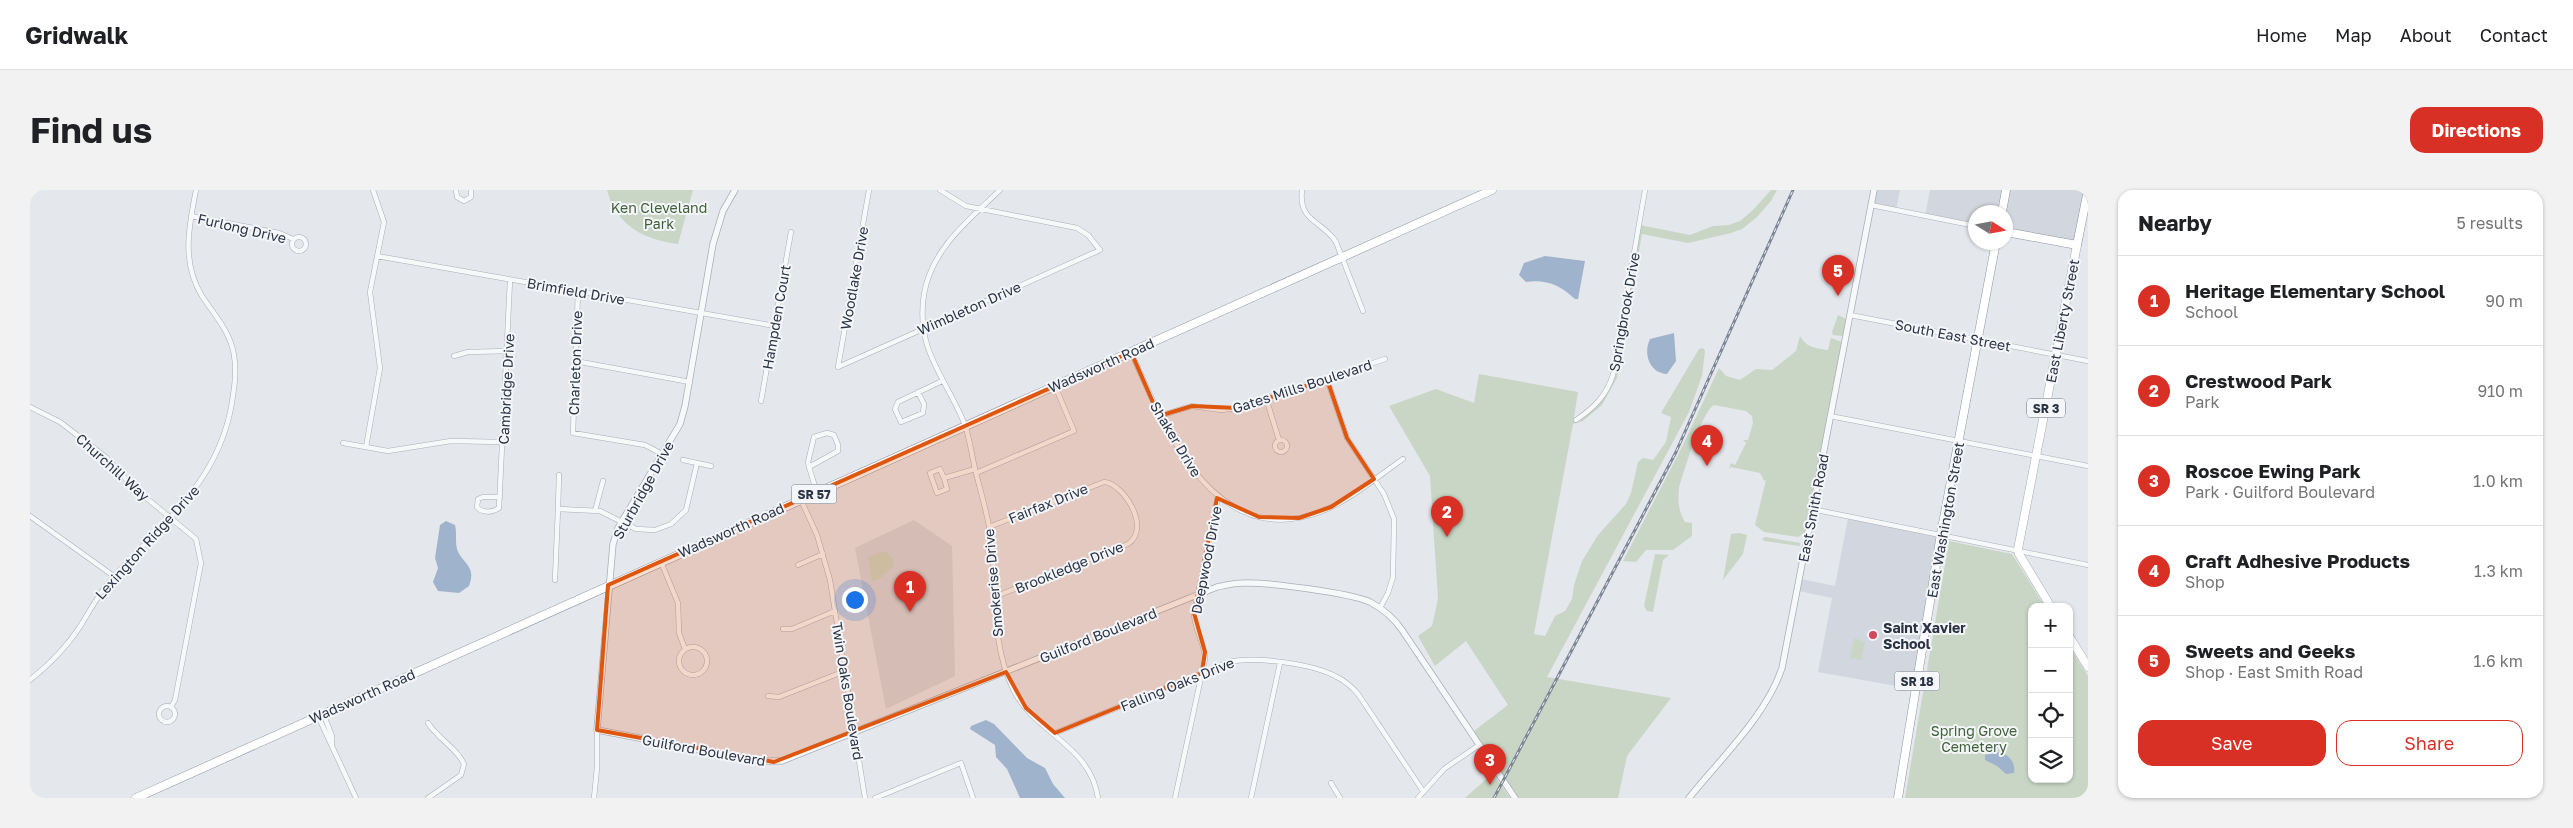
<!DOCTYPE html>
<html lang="en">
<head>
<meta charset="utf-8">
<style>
	:root { --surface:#fff; --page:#f2f2f2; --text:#202124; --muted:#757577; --line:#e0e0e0; --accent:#d93025 }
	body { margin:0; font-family:"Golos Text",sans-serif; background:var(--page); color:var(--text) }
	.controls { position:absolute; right:15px; bottom:15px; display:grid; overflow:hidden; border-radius:10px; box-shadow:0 1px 4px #0004 }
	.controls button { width:45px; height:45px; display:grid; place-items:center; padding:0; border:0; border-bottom:1px solid var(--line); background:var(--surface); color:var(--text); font:25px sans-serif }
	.compass { position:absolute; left:1938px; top:15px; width:45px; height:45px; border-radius:50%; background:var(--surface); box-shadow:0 1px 4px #0004; rotate:101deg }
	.you { position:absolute; left:824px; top:409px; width:18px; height:18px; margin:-12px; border:4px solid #fff; border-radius:50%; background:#1a73e8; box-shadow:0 0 0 8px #1a73e833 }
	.badge { display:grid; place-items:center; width:32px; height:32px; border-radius:50%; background:var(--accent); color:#fff; font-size:16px; font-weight:700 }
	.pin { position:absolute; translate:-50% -41px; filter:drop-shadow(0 1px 2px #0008) }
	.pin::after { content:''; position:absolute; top:26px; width:18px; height:15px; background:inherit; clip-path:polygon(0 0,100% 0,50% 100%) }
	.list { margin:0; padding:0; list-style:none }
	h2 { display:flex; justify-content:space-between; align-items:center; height:65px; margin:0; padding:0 20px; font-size:21px }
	h2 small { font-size:16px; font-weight:400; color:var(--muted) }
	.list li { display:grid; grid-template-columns:32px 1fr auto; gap:15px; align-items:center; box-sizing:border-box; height:90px; padding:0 20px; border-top:1px solid var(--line) }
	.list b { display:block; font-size:19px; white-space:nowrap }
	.list p { margin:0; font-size:16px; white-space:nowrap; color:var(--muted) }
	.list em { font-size:16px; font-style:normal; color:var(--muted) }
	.actions { display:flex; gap:10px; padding:15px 20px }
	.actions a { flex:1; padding:11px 0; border:1px solid var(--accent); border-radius:15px; text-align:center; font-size:18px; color:var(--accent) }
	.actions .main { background:var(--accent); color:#fff }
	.icon { flex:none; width:28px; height:28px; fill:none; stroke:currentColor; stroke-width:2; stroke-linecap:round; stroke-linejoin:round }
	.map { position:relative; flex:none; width:2058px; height:608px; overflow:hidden; border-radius:15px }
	header { display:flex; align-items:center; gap:30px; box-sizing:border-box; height:70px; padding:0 25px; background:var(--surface); border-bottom:1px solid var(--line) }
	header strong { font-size:24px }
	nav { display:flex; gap:28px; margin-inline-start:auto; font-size:18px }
	.intro { display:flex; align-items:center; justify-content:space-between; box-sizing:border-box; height:120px; padding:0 30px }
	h1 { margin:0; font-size:35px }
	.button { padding:12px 22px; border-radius:15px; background:var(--accent); color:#fff; font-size:18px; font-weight:700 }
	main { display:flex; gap:30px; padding:0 30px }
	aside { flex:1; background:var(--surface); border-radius:15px; box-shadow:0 1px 4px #0004 }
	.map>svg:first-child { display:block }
	.built { fill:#d2d6de }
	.green { fill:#c9d6c5 }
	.water { fill:#9fb4cc }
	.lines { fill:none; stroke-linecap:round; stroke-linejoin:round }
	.minor-casing { stroke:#a9aeb7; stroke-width:5.5 }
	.tertiary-casing { stroke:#a9aeb7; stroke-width:7 }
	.primary-casing { stroke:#a3abb8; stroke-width:9 }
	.trunk-casing { stroke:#8b94a3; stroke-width:9 }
	.minor { stroke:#f7f8fa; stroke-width:4.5 }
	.tertiary { stroke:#f7f8fa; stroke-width:5.5 }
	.primary { stroke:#fff; stroke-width:8 }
	.trunk { stroke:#fff; stroke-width:8 }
	.rail-casing { stroke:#7d8696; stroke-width:3 }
	.rail { stroke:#f4f6f9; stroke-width:1; stroke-dasharray:4; stroke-linecap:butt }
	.marked { fill:#df570f; fill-opacity:0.2; stroke:#df570f; stroke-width:4; stroke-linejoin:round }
	.poi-dot { fill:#d1495b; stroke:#f4f6f9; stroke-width:2 }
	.labels { text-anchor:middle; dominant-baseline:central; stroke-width:4; stroke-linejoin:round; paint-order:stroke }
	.shield { fill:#f4f6f9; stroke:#676e7b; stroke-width:1 }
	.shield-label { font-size:12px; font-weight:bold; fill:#2b3445 }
	.park-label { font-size:14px; fill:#3f6138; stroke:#f4f6f9 }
	.street-label { font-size:14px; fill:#2b3445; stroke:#f4f6f9 }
	.poi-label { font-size:14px; font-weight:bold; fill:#2b3445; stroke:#f4f6f9; text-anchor:start }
</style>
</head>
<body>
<header>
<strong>Gridwalk</strong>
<nav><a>Home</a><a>Map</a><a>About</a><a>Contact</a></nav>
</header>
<div class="intro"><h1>Find us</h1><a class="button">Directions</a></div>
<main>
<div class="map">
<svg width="2058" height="608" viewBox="0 0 2058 608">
	<rect width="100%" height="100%" fill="#e4e7ec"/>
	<path class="built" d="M1844,0H1870L1866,20L1841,15Z
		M1900,0H2058V23H2054L2047,55L1976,42V22H1946L1945,36L1895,26Z
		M1818,328L1906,346L1907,349L1883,499L1788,482L1802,408L1769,401L1771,389L1805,396Z
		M884,330L922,356L925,486L856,519L825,358Z"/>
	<path class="green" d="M577,0H663L648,54C614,50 586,35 577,0Z
		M1741,0H1747L1741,11L1727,27L1712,39L1701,43L1658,53L1612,44L1587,188L1572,215L1553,231L1543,234L1504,444L1515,446L1525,426L1535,421L1542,409L1544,395L1552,371L1568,345L1596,314L1601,303L1608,272L1613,268L1623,270L1636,252L1641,227L1631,223L1669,159L1673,158L1675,161L1672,186L1659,222L1517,487L1641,508L1597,566L1588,608H1487L1444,541L1478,515L1436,451L1405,476L1388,446L1402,436L1408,409L1400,286L1359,216L1406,199L1444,213L1449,184L1548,202L1544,227L1545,230C1564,219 1576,209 1583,188L1610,35L1660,45L1683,36L1699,35L1710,31L1723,20Z
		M1808,125L1816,129L1813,146L1803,145L1802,142Z
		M1770,146C1777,158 1785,158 1798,160L1801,148L1812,152L1776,342L1768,347L1734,342L1725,335L1736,290L1734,291L1730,283L1701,277L1699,279L1701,273L1705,275L1716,253L1713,250H1718L1723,233L1722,226L1716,221L1684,215C1672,221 1653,284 1649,298C1648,310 1648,321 1655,332L1662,333V346L1643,360H1616L1606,372L1593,371L1651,259L1689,178L1696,186L1710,190L1726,179L1742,180L1766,161Z
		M1709,343L1717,345L1713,364L1693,390L1701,344Z
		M1735,347L1770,353V356L1734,351L1732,349Z
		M1919,351L1982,364L2015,417H2002V589H2039V456L2058,486V608H1875Z
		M855,361L863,369V377L849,389L842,391L838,367Z
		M1625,364L1639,365L1633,370L1623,422L1617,421L1614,416Z
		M1824,448L1835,452L1831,470L1820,468Z
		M1463,583L1480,608H1435Z"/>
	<path class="water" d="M1515,66L1555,71L1548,109H1545C1530,95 1516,89 1496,92L1489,85L1494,73Z
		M1644,143L1646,171L1637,184C1619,183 1613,163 1620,149Z
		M416,331L425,335C427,343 425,351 427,359C432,374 447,375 439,396L429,403L408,401L403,392L408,378L405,368L410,335Z
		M956,530L964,534L997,568L1015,578L1023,594L1035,608H990L977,579L966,567L965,555L940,539L941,536Z
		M1967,562C1978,563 1986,572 1984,583L1976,584L1967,576L1955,570V565Z"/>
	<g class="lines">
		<g class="minor-casing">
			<path id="minor" d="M426,0L427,7L434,11L441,7V0
				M970,0C939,30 902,58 894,104C885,161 916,187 935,235C940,250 942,267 946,283C952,307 960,332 962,356C967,406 961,455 984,501C1005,543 1061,556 1068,608
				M1272,0C1268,32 1293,31 1306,52L1333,121
				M1841,15L1946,36
				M161,26L249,43L263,49
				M262 54a7 7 0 1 1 14 0a7 7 0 1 1-14 0Z
				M347,66L745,136
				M548,101L543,243L615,255L632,264
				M1820,125L2058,171
				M1101,162C1134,237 1183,362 1290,322C1319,311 1347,287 1373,269
				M424,166L438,162L478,161
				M545,171L660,192
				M808,177L1070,60L1058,45L1047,38L936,16L910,0
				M808,177L839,0
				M1297,189L1317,248L1354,304L1364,329L1363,387L1358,403L1350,418
				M888,202L894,214L893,223L871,232L865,219L868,212L912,191
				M1236,208L1249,250
				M731,211L761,42
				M0,217L30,232L77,268L103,297L166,349L171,373L145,510L141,517
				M1129,226L1162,216L1191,220L1207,218L1355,169
				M1800,226L2058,276
				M1546,230C1564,218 1576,206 1583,185L1615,0
				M1245 256a6 6 0 1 1 12 0a6 6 0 1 1-12 0Z
				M313,253L358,261L421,251L473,252
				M336,257L350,178L340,102L354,32L343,0
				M653,270L667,273
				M779,277L778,272L784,247L797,243L804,245L808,255V261L779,277L787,303
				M946,283L1044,241L1025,196
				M914,288L917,299L907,303L900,283L910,279L914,288L945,279
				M470,307H453L448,309L447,317C452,323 462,323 469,318L480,90
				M771,310L787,345L800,390L835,608
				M528,319L529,285
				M1782,319L2058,375
				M565,321L573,291
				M0,326L85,387
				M959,337L1074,292C1093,293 1122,338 1098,354L964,407
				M631,372L648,413L649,443L655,459
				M768,375L793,364
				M525,390L528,319L570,321L606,339L625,340L641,334L656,320L667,273L681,276
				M753,439H762L805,421
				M649 471a14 14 0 1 1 28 0a14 14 0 1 1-28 0Z
				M0,490C20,474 37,457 51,435C59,422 66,409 75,397C125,337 185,300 201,218C204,200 207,183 204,165C200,141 185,126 172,106C151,72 159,36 166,0
				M738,506L749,507L815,481
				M129 524a8 8 0 1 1 16 0a8 8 0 1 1-16 0Z
				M293,523L302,546V554
				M288,526L326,608
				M1025,543L1197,473C1222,465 1284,474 1307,487C1315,491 1322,497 1328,504L1393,601
				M1301,593L1310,608
				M398,608L431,585L434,574C428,559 408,549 398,533
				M564,608L567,578V540
				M845,608L931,573L943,608
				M1145,608L1175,469C1175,452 1164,440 1164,423L1188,307
				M1221,608L1250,473
				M1388,608L1414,579L1449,555"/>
		</g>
		<g class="tertiary-casing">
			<path id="tertiary" d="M705,0L693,21L683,54L655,216L650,234L588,338L583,354L567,540L730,571H752L1187,397C1196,395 1204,393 1213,393C1237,392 1320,403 1340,412C1353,419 1364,428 1372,440L1485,608
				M1659,608C1690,569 1736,526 1752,478L1844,0"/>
		</g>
		<g class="primary-casing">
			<path id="primary" d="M2021,417L1989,364L1988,359L2047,55
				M2039,446L2058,477"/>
		</g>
		<g class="trunk-casing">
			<path id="trunk" d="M1972,22L1976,0
				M1976,42L2047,55L2058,0
				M106,608L1462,0
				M1868,608L1911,344L1966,52"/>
		</g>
		<use href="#minor" class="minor"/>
		<use href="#tertiary" class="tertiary"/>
		<use href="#primary" class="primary"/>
		<use href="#trunk" class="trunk"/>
		<g class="rail-casing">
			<path id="rail" d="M1464,608L1646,262L1763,0"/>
		</g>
		<use href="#rail" class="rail"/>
	</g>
	<path class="marked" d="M1101,162L1129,226L1162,216L1207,218L1297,189L1317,248L1344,289L1301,317L1269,328L1229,327L1187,308L1164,423L1175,462L1172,483L1025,543L996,518L976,482L744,572L567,540L578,395Z"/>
	<circle class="poi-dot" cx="1843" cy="445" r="5"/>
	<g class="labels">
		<g class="shield">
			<rect x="1997" y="208.5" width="38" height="19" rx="4"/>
			<rect x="761.5" y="294.5" width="45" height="19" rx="4"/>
			<rect x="1864.5" y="481.5" width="45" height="19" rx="4"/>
		</g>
		<g class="shield-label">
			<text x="2016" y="218">SR 3</text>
			<text x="784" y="304">SR 57</text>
			<text x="1887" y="491">SR 18</text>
		</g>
		<g class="park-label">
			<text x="629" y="17">Ken Cleveland<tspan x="629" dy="16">Park</tspan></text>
			<text x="1944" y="540">Spring Grove<tspan x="1944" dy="16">Cemetery</tspan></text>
		</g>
		<g class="street-label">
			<text transform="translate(212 38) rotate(13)">Furlong Drive</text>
			<text transform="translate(824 88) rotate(-80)">Woodlake Drive</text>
			<text transform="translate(546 101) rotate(10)">Brimfield Drive</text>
			<text transform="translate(939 118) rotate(-24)">Wimbleton Drive</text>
			<text transform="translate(1594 122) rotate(-80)">Springbrook Drive</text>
			<text transform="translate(746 127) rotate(-80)">Hampden Court</text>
			<text transform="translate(2032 131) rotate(-79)">East Liberty Street</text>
			<text transform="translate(1923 145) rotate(11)">South East Street</text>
			<text transform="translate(545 173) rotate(-88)">Charleton Drive</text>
			<text transform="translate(1071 175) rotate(-24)">Wadsworth Road</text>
			<text transform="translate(1272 196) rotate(-18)">Gates Mills Boulevard</text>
			<text transform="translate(476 199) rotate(-87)">Cambridge Drive</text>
			<text transform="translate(1146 249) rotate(59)">Shaker Drive</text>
			<text transform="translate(83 277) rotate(42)">Churchill Way</text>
			<text transform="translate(613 300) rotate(-61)">Sturbridge Drive</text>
			<text transform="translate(1018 313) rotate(-22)">Fairfax Drive</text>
			<text transform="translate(1783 318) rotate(-79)">East Smith Road</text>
			<text transform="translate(1915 330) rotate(-80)">East Washington Street</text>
			<text transform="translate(701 340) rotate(-24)">Wadsworth Road</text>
			<text transform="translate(117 352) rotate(-48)">Lexington Ridge Drive</text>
			<text transform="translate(1176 370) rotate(-79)">Deepwood Drive</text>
			<text transform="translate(1039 377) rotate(-22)">Brookledge Drive</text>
			<text transform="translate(963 393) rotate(-95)">Smokerise Drive</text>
			<text transform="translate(1068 445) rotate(-22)">Guilford Boulevard</text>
			<text transform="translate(1147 494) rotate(-22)">Falling Oaks Drive</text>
			<text transform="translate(818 501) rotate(81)">Twin Oaks Boulevard</text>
			<text transform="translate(332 506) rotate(-24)">Wadsworth Road</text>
			<text transform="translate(674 560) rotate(10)">Guilford Boulevard</text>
		</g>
		<g class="poi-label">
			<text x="1853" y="437">Saint Xavier<tspan x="1853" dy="16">School</tspan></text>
		</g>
	</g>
</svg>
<div class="controls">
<button>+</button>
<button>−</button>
<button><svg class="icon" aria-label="locate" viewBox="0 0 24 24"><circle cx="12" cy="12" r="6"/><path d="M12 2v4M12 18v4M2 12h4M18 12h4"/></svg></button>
<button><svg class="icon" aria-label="layers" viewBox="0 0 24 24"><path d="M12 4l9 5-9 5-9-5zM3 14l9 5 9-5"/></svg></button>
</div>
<svg class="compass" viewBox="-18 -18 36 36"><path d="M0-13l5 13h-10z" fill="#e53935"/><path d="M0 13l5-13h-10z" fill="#757577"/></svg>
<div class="you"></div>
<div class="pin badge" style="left:880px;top:422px">1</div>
<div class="pin badge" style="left:1417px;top:347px">2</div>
<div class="pin badge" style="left:1460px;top:595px">3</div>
<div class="pin badge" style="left:1677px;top:276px">4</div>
<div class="pin badge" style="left:1808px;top:106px">5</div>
</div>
<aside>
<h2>Nearby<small>5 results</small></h2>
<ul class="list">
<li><span class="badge">1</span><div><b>Heritage Elementary School</b><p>School</p></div><em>90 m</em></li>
<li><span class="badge">2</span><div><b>Crestwood Park</b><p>Park</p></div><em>910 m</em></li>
<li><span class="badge">3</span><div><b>Roscoe Ewing Park</b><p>Park · Guilford Boulevard</p></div><em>1.0 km</em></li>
<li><span class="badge">4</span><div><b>Craft Adhesive Products</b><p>Shop</p></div><em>1.3 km</em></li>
<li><span class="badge">5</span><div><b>Sweets and Geeks</b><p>Shop · East Smith Road</p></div><em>1.6 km</em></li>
</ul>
<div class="actions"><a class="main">Save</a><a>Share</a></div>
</aside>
</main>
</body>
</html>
